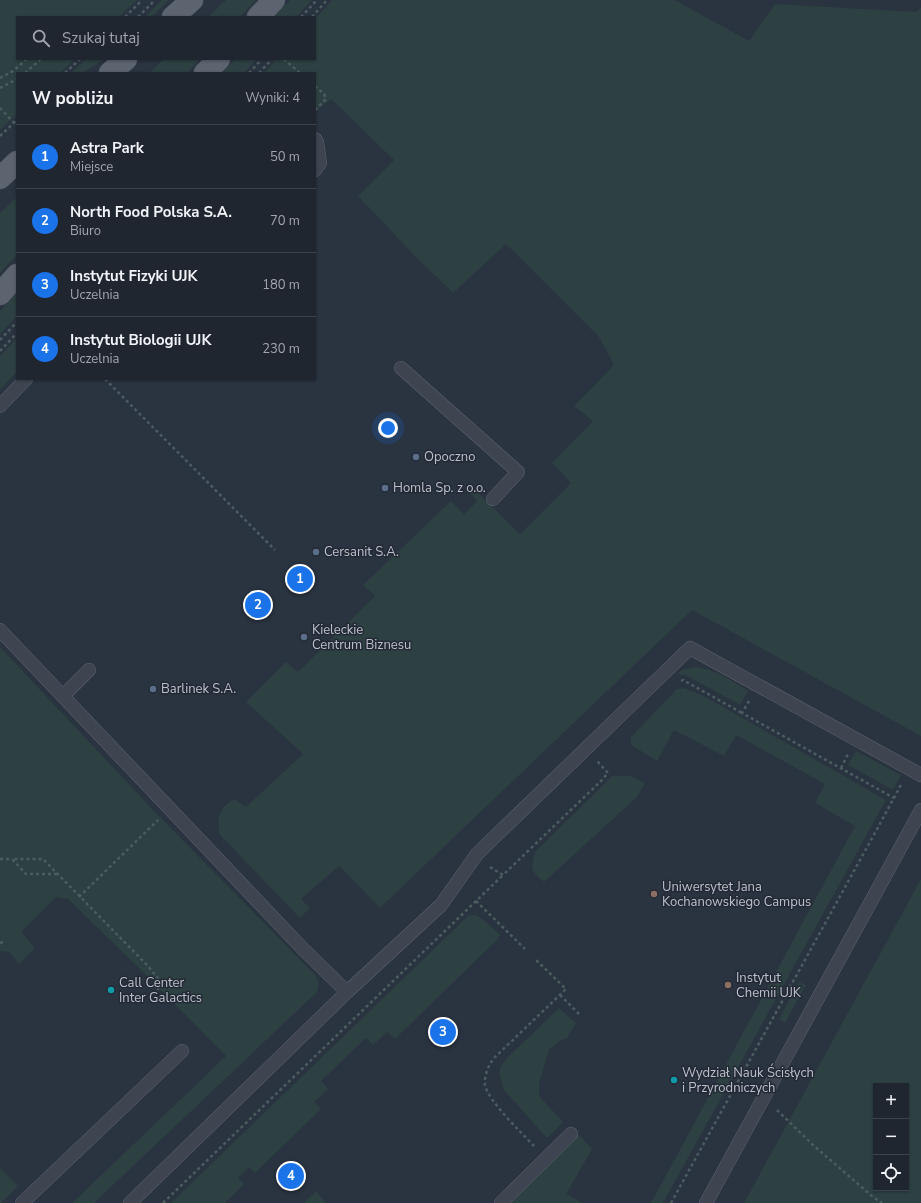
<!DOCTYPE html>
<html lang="pl">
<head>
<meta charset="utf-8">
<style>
	:root { --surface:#202630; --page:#282e38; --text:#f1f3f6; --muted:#a2a5ab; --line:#3d434c; --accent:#1a73e8 }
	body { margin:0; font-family:"Nunito Sans",sans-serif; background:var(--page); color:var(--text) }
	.controls { position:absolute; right:12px; bottom:12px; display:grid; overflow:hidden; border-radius:0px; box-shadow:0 1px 3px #0004 }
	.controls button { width:36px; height:36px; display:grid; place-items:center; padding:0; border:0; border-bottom:1px solid var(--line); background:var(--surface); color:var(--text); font:20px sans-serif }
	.you { position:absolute; left:388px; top:428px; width:14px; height:14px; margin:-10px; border:3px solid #fff; border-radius:50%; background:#1a73e8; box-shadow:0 0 0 6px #1a73e833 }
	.badge { display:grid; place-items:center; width:26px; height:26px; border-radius:50%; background:var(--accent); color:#fff; font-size:13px; font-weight:700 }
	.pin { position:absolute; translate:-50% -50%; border:2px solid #fff; box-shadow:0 1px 4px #0006 }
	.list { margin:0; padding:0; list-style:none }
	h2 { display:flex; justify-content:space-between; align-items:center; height:52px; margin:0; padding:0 16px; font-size:17px }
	h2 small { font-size:13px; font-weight:400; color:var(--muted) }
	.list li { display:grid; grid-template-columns:26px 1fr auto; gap:12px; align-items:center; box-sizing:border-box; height:64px; padding:0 16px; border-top:1px solid var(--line) }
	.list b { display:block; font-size:15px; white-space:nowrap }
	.list p { margin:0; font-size:13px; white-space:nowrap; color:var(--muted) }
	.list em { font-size:13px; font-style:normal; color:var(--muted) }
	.icon { flex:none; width:22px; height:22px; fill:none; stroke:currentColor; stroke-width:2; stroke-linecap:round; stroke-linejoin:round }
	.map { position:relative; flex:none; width:921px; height:1203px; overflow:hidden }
	.search { position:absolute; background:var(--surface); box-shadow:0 1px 3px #0004; left:16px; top:16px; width:300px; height:44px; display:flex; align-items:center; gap:10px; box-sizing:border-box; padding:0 14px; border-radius:0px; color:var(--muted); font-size:15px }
	.panel { position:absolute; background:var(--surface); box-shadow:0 1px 3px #0004; left:16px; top:72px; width:300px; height:308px; border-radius:0px }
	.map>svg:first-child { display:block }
	.green { fill:#2d4042; fill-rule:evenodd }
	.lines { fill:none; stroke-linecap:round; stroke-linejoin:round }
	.service-casing { stroke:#5c636d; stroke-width:14 }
	.primary-casing { stroke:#484e59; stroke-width:23 }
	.path { stroke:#4c5d60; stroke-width:2.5; stroke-dasharray:3 3; stroke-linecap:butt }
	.service { stroke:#3e4550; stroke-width:13 }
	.primary { stroke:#5c6470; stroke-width:22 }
	.service-dot { fill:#5c6f8a; stroke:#232a36; stroke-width:1.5 }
	.education-dot { fill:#8d6e63; stroke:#232a36; stroke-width:1.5 }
	.culture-dot { fill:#0f9aa8; stroke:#232a36; stroke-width:1.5 }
	.labels { text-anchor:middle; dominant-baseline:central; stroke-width:3; stroke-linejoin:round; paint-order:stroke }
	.poi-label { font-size:13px; fill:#bbc0ca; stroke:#232a36; text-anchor:start }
</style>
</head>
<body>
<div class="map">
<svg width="921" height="1203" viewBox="0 0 921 1203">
	<rect width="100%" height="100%" fill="#2a3340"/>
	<path class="green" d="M0,0H137L119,17H17V59H75L60,73H17V114L0,130Z
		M162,0H169L151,17H145Z
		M226,0H256L240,17H208Z
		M290,0H312L296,17H274Z
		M332,0H675L749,41L775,4L917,12L921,7V736L692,610L380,908L339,866L301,899L310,908L300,918L220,835C218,828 217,817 222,810C224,805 230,802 234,799L246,807L303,754L246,702L286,662L298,672L375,596L363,585L451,501L464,514L477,501L465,487L469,484L520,534L571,483L552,463L593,421L574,406L614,365L599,337L506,244L453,293L416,257L358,196L394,160L331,99L317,110L315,108V73H264L277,59H315V19Z
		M86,59H105L82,73H71Z
		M164,59H200L187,73H149Z
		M235,59H257L244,73H222Z
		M17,197V255L0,273V213Z
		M17,292V316L0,334V311Z
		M17,338V372L0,390V356Z
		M0,647L157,814L316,976L319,983L317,992L94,1203H72L226,1056L144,973L68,899L56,897L21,932L35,948L19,964L9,952L0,951Z
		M694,667C714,668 732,681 748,691L740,705L685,675H680L678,673L682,670Z
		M684,688L704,696L886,800L663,1203H651L855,826L815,803L825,784L736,735L724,756L674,730L657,761L631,745V737L677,689Z
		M856,751L901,775L893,790L848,765Z
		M612,776H630L645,783L637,797L544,882C530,870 531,870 535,852Z
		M921,879V1203H744ZM876,1086H906V1188H876Z
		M469,915H476L486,922L500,935L496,941L395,1039L387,1032L373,1045L366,1038L321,1081L328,1089L314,1102L321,1109L255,1173L249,1167L238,1178L244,1184L225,1203H171Z
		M799,982L806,985L785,1023L779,1019Z
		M559,1008L576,1023L567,1038L558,1042L549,1050L539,1083V1096L563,1122L547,1138L504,1090L500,1076V1068L506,1059Z
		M579,1135L592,1149L566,1194L582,1203H512Z
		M0,1168L18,1186L1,1203H0Z
		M316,1191L326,1203H304Z"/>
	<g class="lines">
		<g class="service-casing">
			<path id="service" d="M315,139L317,142L320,163L315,170
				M401,368L518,472L493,499
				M0,406L26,379
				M0,630L303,949L347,992
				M63,696L89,670
				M22,1203L182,1051
				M130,1203L347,992L441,905L477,854L690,648L921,775
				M501,1203L571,1134
				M706,1203L921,810"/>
		</g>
		<g class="primary-casing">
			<path id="primary" d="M173,17L192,0
				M258,17L274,0
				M110,73L126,59
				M205,73L219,59
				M0,178L17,162
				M0,294L17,275"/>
		</g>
		<path class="path" d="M125,17L142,0
			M138,17L155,0
			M301,17L317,0
			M312,17L327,0
			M284,59L300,73
			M25,73L41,59
			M65,73L80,59
			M249,73L262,59
			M259,73L272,59
			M0,78L13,71L27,59
			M315,86L324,94L326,99L315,110
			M0,88L17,79
			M0,108L14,123
			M0,136L17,120
			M0,340L17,322
			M0,351L17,333
			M105,379L275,550
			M681,681L683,680L742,713
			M749,701L742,713L894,798
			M841,768L848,754
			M0,859H12
			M490,867L503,875L601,781L608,773L597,761
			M57,874H26L12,859H43L148,966L160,981L157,993L152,997
			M79,897L158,820
			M476,901L525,949
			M0,943L3,942
			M560,995L580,1015
			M777,1110L813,1145L873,1197L882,1203
			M534,1146C522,1133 488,1101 485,1085C484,1076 488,1067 493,1059L566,989L536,960
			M163,1203L503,875
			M671,1203L876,831L902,783"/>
		<use href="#service" class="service"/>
		<use href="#primary" class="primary"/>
	</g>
	<g class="service-dot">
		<circle cx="416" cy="457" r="4"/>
		<circle cx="385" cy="488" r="4"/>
		<circle cx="316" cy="552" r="4"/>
		<circle cx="304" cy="637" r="4"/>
		<circle cx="153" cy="689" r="4"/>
	</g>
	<g class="education-dot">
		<circle cx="654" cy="894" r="4"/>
		<circle cx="728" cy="985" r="4"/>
	</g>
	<g class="culture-dot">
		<circle cx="111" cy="990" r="4"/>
		<circle cx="674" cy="1080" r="4"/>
	</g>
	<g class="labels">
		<g class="poi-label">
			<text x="424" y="457">Opoczno</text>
			<text x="393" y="488">Homla Sp. z o.o.</text>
			<text x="324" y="552">Cersanit S.A.</text>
			<text x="312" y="630">Kieleckie<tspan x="312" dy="15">Centrum Biznesu</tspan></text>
			<text x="161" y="689">Barlinek S.A.</text>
			<text x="662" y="887">Uniwersytet Jana<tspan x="662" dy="15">Kochanowskiego Campus</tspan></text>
			<text x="736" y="978">Instytut<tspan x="736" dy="15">Chemii UJK</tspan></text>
			<text x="119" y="983">Call Center<tspan x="119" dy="15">Inter Galactics</tspan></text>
			<text x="682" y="1073">Wydział Nauk Ścisłych<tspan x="682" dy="15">i Przyrodniczych</tspan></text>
		</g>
	</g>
</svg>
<div class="controls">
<button>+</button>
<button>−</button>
<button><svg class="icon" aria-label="locate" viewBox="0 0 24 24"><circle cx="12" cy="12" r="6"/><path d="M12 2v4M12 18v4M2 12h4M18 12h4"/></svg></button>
</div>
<div class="you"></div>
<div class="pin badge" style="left:300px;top:579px">1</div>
<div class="pin badge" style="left:258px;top:605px">2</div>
<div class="pin badge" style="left:443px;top:1032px">3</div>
<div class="pin badge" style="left:291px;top:1176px">4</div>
<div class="search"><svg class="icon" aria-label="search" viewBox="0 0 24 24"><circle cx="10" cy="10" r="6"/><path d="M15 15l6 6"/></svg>Szukaj tutaj</div>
<section class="panel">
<h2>W pobliżu<small>Wyniki: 4</small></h2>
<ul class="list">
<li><span class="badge">1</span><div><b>Astra Park</b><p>Miejsce</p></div><em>50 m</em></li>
<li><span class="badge">2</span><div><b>North Food Polska S.A.</b><p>Biuro</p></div><em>70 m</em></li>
<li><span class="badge">3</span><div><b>Instytut Fizyki UJK</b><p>Uczelnia</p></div><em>180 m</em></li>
<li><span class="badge">4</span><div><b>Instytut Biologii UJK</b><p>Uczelnia</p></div><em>230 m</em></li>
</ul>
</section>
</div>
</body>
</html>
